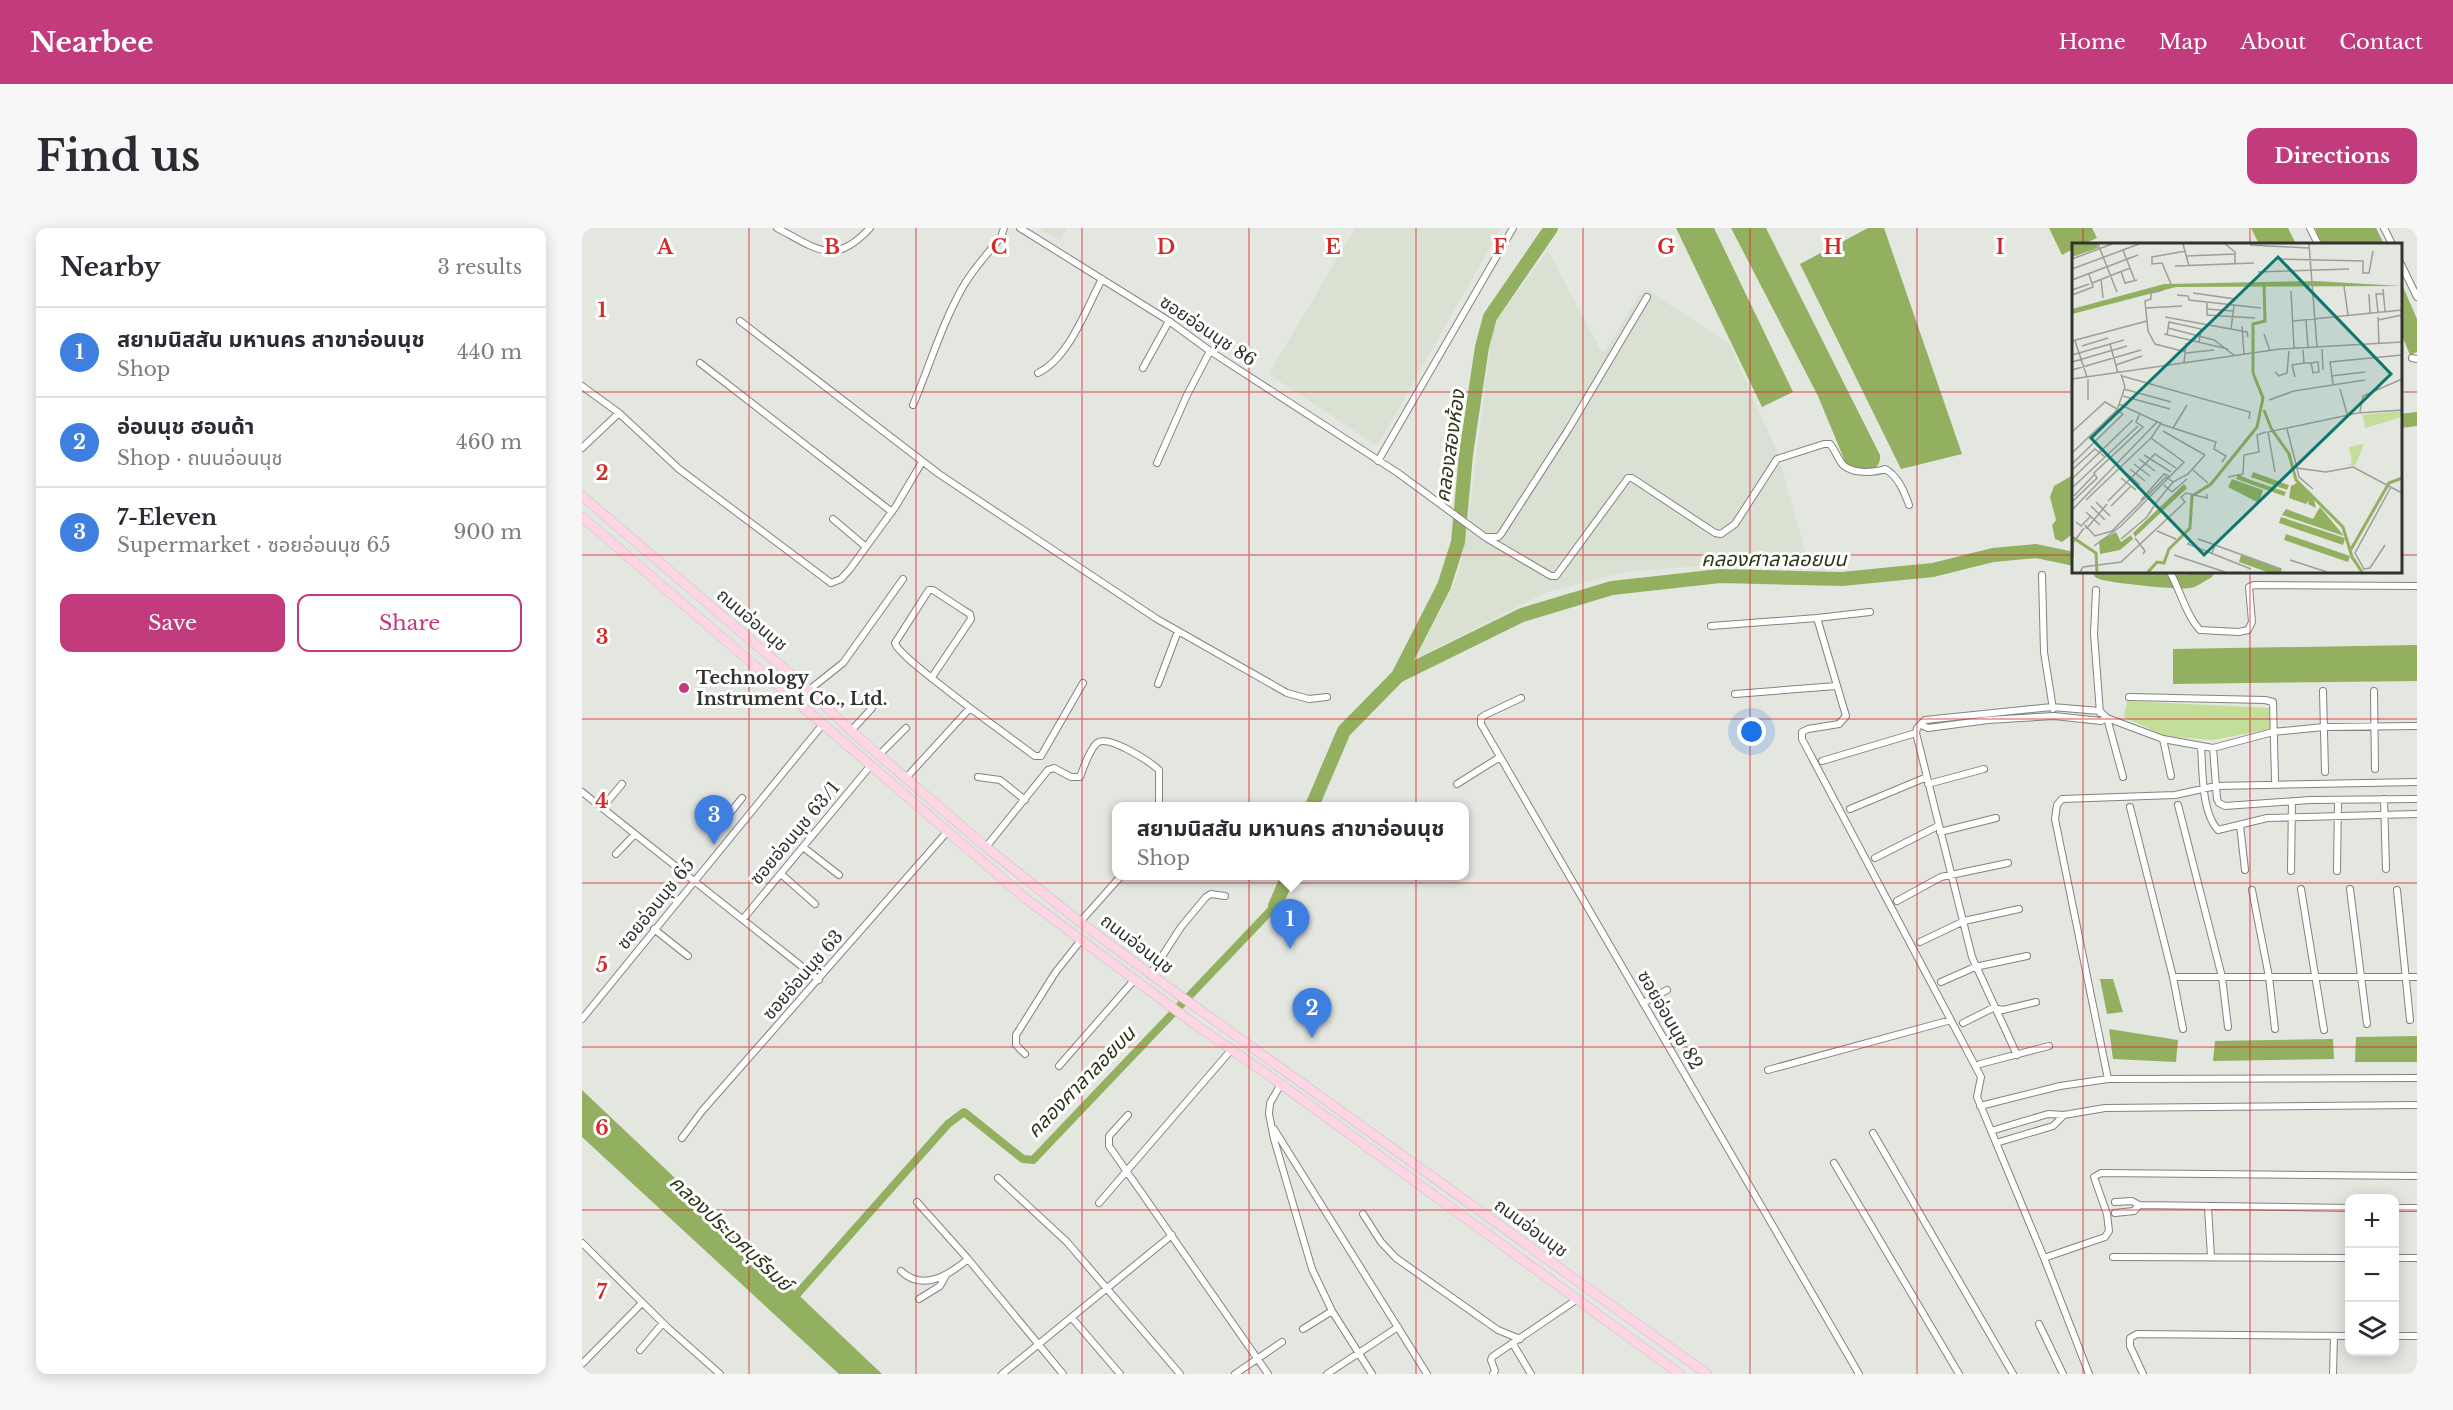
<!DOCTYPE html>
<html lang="en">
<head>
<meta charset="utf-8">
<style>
	:root { --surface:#fff; --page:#f7f7f7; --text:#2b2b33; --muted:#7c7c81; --line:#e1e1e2; --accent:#c23b7c }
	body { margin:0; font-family:"Libre Baskerville","Noto Sans Thai",serif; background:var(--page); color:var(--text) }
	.controls { position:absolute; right:18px; bottom:18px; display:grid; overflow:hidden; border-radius:12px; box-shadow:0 3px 15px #0003 }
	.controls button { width:54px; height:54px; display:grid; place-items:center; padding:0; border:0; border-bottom:2px solid var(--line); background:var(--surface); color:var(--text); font:30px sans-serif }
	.you { position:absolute; left:1170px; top:504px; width:21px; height:21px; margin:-15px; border:4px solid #fff; border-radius:50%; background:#1a73e8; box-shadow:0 0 0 9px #1a73e833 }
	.badge { display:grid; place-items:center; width:39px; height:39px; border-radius:50%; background:var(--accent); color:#fff; font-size:20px; font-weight:700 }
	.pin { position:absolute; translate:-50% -50px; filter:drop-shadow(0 2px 3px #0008) }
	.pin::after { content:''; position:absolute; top:32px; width:21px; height:18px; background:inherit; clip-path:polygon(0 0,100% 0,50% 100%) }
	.popup { position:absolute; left:530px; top:574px; width:357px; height:78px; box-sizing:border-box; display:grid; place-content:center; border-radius:12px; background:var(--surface); filter:drop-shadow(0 2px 4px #0005); font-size:20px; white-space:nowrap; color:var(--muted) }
	.popup b { font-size:22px; color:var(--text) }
	.popup::after { content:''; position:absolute; left:50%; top:100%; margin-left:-12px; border:12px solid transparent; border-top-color:var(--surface) }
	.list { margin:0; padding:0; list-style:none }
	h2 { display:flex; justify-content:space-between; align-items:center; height:78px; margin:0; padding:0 24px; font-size:26px }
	h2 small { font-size:20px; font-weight:400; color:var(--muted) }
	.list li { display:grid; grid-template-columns:39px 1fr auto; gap:18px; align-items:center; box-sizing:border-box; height:90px; padding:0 24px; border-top:2px solid var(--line) }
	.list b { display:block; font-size:22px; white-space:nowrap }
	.list p { margin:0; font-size:20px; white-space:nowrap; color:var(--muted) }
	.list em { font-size:20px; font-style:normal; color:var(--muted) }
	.actions { display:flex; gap:12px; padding:18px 24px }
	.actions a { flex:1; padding:14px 0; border:2px solid var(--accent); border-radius:12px; text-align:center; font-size:21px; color:var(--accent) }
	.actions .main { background:var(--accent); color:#fff }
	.icon { flex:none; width:33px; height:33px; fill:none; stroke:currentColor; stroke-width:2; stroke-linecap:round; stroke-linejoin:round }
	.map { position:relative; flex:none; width:1835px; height:1146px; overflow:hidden; border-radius:12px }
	header { display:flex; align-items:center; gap:36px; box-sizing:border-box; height:84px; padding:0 30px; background:var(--accent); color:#fff }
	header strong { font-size:28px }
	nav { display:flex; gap:33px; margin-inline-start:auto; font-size:21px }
	.intro { display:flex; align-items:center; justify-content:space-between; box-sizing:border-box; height:144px; padding:0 36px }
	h1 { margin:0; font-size:42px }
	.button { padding:15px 27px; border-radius:12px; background:var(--accent); color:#fff; font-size:21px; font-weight:700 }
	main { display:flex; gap:36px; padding:0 36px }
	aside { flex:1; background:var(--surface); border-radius:12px; box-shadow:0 3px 15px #0003 }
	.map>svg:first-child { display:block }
	.built { fill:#dae0d2 }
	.green { fill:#c3de98 }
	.water { fill:#93b060 }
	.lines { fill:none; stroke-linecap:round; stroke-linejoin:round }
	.canal { stroke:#93b060; stroke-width:8 }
	.river { stroke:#93b060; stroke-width:14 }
	.minor-casing { stroke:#82847f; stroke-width:8 }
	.primary-casing { stroke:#c2c2c1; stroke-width:10 }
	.minor { stroke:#fff; stroke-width:6 }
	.primary { stroke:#fed5e5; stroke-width:9 }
	.grid { fill:none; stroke:#d62828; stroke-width:1.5; stroke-opacity:0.55 }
	.poi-dot { fill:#c23b7c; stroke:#fff; stroke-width:2 }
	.labels { text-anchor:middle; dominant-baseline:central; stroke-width:6; stroke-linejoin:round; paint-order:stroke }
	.street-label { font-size:18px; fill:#323330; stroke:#fff }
	.poi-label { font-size:18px; font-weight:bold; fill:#323330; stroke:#fff; text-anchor:start }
	.water-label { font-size:20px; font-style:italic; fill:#2b3715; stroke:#fff }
	.inset-river { fill:none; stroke:#93b060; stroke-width:3 }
	.inset-road { fill:none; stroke:#9d9e9a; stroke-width:1.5 }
	.view { fill:#0f766e; fill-opacity:0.15; stroke:#0f766e; stroke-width:3 }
	.inset-edge { fill:none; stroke:#323330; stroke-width:3 }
	.grid-label { font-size:20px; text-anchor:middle; font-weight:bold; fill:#d62828; stroke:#fff; stroke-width:6; stroke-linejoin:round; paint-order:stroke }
</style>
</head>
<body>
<header>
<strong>Nearbee</strong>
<nav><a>Home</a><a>Map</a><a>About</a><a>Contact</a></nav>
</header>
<div class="intro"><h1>Find us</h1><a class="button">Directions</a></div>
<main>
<aside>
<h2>Nearby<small>3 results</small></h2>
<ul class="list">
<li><span class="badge" style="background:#3f7fe0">1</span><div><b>สยามนิสสัน มหานคร สาขาอ่อนนุช</b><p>Shop</p></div><em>440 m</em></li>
<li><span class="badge" style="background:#3f7fe0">2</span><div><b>อ่อนนุช ฮอนด้า</b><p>Shop · ถนนอ่อนนุช</p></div><em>460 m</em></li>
<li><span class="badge" style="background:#3f7fe0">3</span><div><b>7-Eleven</b><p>Supermarket · ซอยอ่อนนุช 65</p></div><em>900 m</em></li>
</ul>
<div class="actions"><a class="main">Save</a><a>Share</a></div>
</aside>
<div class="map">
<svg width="1835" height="1146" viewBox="0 0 1835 1146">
	<rect width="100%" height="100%" fill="#e4e6e0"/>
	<path class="built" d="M456,0H485L477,12Z
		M773,0H919L795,218L687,146Z
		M966,23L1019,123H1023L1062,60L1147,116L1194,221L1227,337L1189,339L1143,336L1042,344L965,364L834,430L876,348L885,303L910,106L915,91Z"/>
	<path class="green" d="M1545,473L1687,480L1689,501L1631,512L1583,508L1542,489Z"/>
	<path class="water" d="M1094,0H1132L1211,164L1180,179Z
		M1149,0H1184L1298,227C1300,243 1279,250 1267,243L1236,168Z
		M1286,0H1302L1380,226L1319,241L1218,36Z
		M1467,0H1510L1515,10L1501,16H1492L1491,21L1480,27Z
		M1669,0H1706L1714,16H1677Z
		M1733,0H1794L1802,16H1740Z
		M1819,54L1835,91V124L1828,127L1819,105Z
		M1491,247V309L1488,308L1480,314L1473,311L1470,297L1474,292L1468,269L1472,258Z
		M1835,417V453L1591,456V421Z
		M1518,751H1531L1541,784L1525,786Z
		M1527,801L1596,812L1594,834L1531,831Z
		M1835,808V834H1773L1774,809Z
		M1751,811L1752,831L1631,833L1633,813Z
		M0,862L300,1146H257L0,909Z"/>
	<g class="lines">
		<path class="canal" d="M209,1073L366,896L382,884L441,931L451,932L693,678"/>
		<path class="river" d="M1818,193L1835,191
			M1518,344C1528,348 1598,355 1608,353C1614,351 1620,346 1625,344
			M816,448L862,358L876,314L884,226L900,119L908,89L969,0
			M730,578L762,503L816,448L940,387L1030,360L1138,348L1260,351L1351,342L1411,327L1454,323L1492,331
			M693,678L706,648"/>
		<g class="minor-casing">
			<path id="minor" d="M195,0C235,21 252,39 288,0
				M438,0L587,93L628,123L816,245L903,309H916L919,306L986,202L1065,69
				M1728,0L1736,16
				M1802,0L1810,16
				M1818,34L1835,69
				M158,93L357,246L575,391L705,465L727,471L745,469
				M1830,130L1835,131
				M118,135L310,284
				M561,140L587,93
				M456,145C487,130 504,81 520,51
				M0,158L37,185L97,241L249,355L259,351L268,341L314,278L340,234
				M331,177C348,137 360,95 382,57C392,40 407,24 419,9L422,0
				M0,220L37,185
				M796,233L931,0
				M575,235L605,167L628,123
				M251,291L284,319
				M906,311L969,348H974L1046,250H1050L1133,305L1139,306L1153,296L1195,231L1242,216H1248C1253,222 1256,231 1261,237C1271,246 1292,245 1303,241C1316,248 1322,263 1327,277
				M1588,344C1598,362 1604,387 1618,402L1657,404L1666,402L1670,394L1667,359L1672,357L1835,358
				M1460,347L1462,424L1471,481
				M1514,362L1512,406L1518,485
				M1288,384L1235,390L1264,488L1257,496L1226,501L1220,504V511L1399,849L1395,869L1462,1030L1507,1146
				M1129,398L1235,390
				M350,449L389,391L388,386L383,383L351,362H347L343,368L313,415C316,427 375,469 388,480
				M576,456L596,403
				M227,462L261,435L321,351
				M1741,463L1743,544
				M1792,463L1793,541
				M1153,466L1254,458
				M1547,469L1683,472L1691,474L1693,552
				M939,470L903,487L899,490V496L1277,1146
				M1525,490L1541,549
				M1339,497L1346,500L1406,492L1472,488L1519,493L1525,490
				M269,503L290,480
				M1581,511L1589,548
				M1619,519C1621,543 1619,584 1636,602L1685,590L1835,586
				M1631,520L1635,571L1637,575L1643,578L1728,572L1835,571
				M297,527L324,500
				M1240,533L1334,505
				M396,549L418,552L443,572
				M324,550L388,480L453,528H459L501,455
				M875,556L918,529
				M1346,556L1402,541
				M0,564L237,752
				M1802,571L1804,641
				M1596,577L1640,749L1646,799
				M1548,579L1591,749H1835
				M20,580L40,556
				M1268,581L1345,549
				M141,594L160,570
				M1658,597L1663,642
				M1358,604L1414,590
				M221,619L257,647
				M404,619L466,542L472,540L489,549H498C502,539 507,522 515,515C526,506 567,533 577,542V578
				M34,626L53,606
				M1293,630L1356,598
				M1709,643L1710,573
				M1755,643L1756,572
				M199,646L233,676
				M1719,661L1742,802
				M1768,661L1785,796
				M1670,662L1687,749L1693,801
				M1815,662L1828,792
				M1315,673L1359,649L1426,635
				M161,691L289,537
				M498,694L539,648
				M72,701L106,728
				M1338,714L1382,693L1437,681
				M568,747L599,699L624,669L629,666L643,668
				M1591,749L1601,801
				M1359,754L1393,739L1445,728
				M1061,775L1085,762
				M0,791L241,496
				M1381,795L1411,780L1421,782L1454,774
				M443,826L434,817V807L473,745L499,712
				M1435,827L1390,729L1334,505L1335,500L1343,492L1470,479L1518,483L1525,490L1581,511L1631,520L1691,504L1742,499L1835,498
				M1398,836L1467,818
				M477,838L553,751
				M1186,842L1369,792
				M1526,851L1835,850
				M699,856L688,875L687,886L692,911L730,1041L750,1083L790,1146
				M1398,878L1478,858L1526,851L1473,591L1475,577L1480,571L1593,567L1634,558L1835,554
				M546,887L527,908V918L686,1146
				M692,901L845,1146
				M1409,903L1466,886L1482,887L1523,880L1835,877
				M1291,905L1431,1146
				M100,910L120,883L365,604
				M1414,915L1471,898L1482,887
				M1252,935L1377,1146
				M416,950L485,1014L598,1146
				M335,974L386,1031L481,1146
				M1533,974L1550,973L1557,977L1768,980
				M517,975L650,821
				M1626,979L1629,1029
				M1812,980H1835
				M1533,985L1552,983L1557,977
				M781,986L799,1014L814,1030L916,1102L938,1111
				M0,1015L86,1100L138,1146
				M1531,1029L1768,1030
				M1462,1030L1523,1009L1527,1003L1525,986L1512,949L1519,945L1835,948
				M1812,1030H1835
				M319,1043C341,1064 367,1047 386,1031
				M337,1071L358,1058L364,1047
				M490,1090L538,1146
				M1457,1096L1481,1146
				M721,1101L750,1083
				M1812,1108H1835
				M931,1116L949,1146
				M58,1122L81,1095
				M0,1136L60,1075
				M420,1146L590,1007
				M653,1146L700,1114
				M745,1146L816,1099
				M911,1146L913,1143L909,1132L910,1129L994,1072
				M1561,1146L1548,1118V1110L1555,1106L1768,1108
				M1751,1146L1752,1108"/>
		</g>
		<g class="primary-casing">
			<path id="primary" d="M0,268L227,462L269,503L404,619L498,694L586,759L1125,1146
				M0,289L443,670L611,795L689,849L1098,1146"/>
		</g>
		<use href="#minor" class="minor"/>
		<use href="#primary" class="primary"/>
	</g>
	<path class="grid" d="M167,0V1146M334,0V1146M500,0V1146M667,0V1146M834,0V1146M1001,0V1146M1168,0V1146M1335,0V1146M1501,0V16M1668,0V16M0,164H1492M1818,164H1835M0,327H1492M1818,327H1835M1501,344V1146M1668,344V1146M0,491H1835M0,655H1835M0,819H1835M0,982H1768M1812,982H1835"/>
	<circle class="poi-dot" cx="102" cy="460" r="6"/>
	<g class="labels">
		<g class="street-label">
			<text transform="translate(626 103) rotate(34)">ซอยอ่อนนุช 86</text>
			<text transform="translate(170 392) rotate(40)">ถนนอ่อนนุช</text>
			<text transform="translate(213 605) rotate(-50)">ซอยอ่อนนุช 63/1</text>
			<text transform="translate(74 676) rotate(-51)">ซอยอ่อนนุช 65</text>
			<text transform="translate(555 716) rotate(37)">ถนนอ่อนนุช</text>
			<text transform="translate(221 747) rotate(-49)">ซอยอ่อนนุช 63</text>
			<text transform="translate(1088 792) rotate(60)">ซอยอ่อนนุช 82</text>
			<text transform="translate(949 1000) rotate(36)">ถนนอ่อนนุช</text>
		</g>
		<g class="poi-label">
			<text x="114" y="450">Technology<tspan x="114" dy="21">Instrument Co., Ltd.</tspan></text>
		</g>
		<g class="water-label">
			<text transform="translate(868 218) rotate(-82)">คลองสองห้อง</text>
			<text x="1192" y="331">คลองศาลาลอยบน</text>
			<text transform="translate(499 854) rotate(-46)">คลองศาลาลอยบน</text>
			<text transform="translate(149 1005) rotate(43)">คลองประเวศบุรีรมย์</text>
		</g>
	</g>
	<g transform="translate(1490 15)">
		<rect width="330" height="330" fill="#e4e6e0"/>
		<path d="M330,168V174L293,185L291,172ZM292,201L283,223L275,222L280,220L277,204Z" fill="#c3de98"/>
		<path d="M0,1H25L26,5L0,14ZM243,38L330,43L104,44L0,71V66L92,41ZM181,229L217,242L215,247L179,234ZM166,231L176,236L214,249L212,253L164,236ZM160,236L191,247L187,260L156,244ZM225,240L240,251L238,255L241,253L244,265L236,261L237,257L234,261L217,255L219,243ZM112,241L115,245L63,294L61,290ZM248,264L272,293L210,272L214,266L241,276ZM209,274L273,295L271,302L207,280ZM44,289L49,299L59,292L61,296L48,307L28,311L27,298ZM214,291L278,313L276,319L212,297ZM169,312L209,326L208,329H195L167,319Z" fill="#93b060"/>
		<path class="inset-river" d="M181,130V81L193,78L192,41M192,167L199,185L217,211L224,237L271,284L280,314L290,329M0,294L24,310L25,329M278,308L317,240L330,235M76,329L85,319L92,320L97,306L118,285L120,253L139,241L185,184L191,155L181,130"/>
		<path class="inset-road" d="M26,1L45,49M111,1L117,23M153,1L163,9V21M237,1L245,104M178,2L237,5M51,7L63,38M115,13L163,11M0,16L40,1M207,16L291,18V30H297L301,8M103,23L182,20M0,26L67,1M49,28L53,40L65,37M186,29L277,26M29,36L31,55M0,37L66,12M20,40L58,25M99,41L90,20L80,21V14L114,8M272,43L276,72M311,46L313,68M0,47L17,41M91,47L79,50V56L73,58L76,88L83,101L114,109M219,48L222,105M121,50L163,56M297,51L298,70M0,52L21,44L17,31M105,52L116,53L117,57L189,65M135,59V72L183,75M74,65L110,63M134,66L161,68M306,69L304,51H312M93,74L175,89L176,94M306,74L307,101M234,76L236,105M306,77L330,72M221,78L330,67M170,83L172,111M96,85L142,97L163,113M159,86L162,63M92,91L156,106M192,91L198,108M95,92L97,79L129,86L127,99M0,98L75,78M3,98L15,134M38,101L46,130M10,103L36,95M250,106L251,127M114,110L142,107M0,112L52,97M0,119L55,103M112,120L114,100M232,120H239L245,119H246L247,129L241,130L239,120M44,122L70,113M0,127L69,107M203,129L207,133L215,130L217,108M50,133L178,169L177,176M259,133L293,129M223,134L220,122L232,120L231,107M0,136L208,106L330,99M16,136V157M261,141L258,119L330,112M52,146L99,159M268,146L276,174M51,153L98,166M197,157L222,148L293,137M47,161L92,182L144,199L142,206L154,213L150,219M288,169L291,153L330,136M101,185L115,162M215,186L225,225L254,229L281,224L330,250M91,188L133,212M0,189L33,159L45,166M0,210L45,167L53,144L49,131M72,212L99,229M67,216L83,228M0,221L51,171L45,167M62,221L78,233M225,225L227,234L241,246M58,226L73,238M0,227L23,206L33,214M121,227L136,240M203,229L196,189L286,170L330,167M54,230L68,242M156,234L171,231L172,212L187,209L185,192L194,189M1,235L61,177M49,235L64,247M92,242L100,249L115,236M0,245L66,183M2,253L22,232M14,257L79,195M69,257L92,231L97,233M36,258L83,211L104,225M0,259L25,235L22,230L71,184L64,179L68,170M24,259L38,273M83,261L101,239L116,231L133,212M19,263L33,277M39,263L59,243M0,267L86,178M14,269L28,282M4,279L9,283L19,273M16,284L35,261M15,286L13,282L23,293L40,288L94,234L101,239M85,288L104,296M63,295L73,308L71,311M49,296L75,274L82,263M126,296L143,302L140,310M119,298L116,301L179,326M143,302L209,326L208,329M313,302L298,325L292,326L283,310L319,244M22,303L49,283L112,219L79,195L90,179M102,312L153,329M1,315V300L12,285M218,317L255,329M8,329L11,324L49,319L113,259L109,254L114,250L135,255V251"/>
		<path class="view" d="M206,14L319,131L132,312L19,195Z"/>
		<rect width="330" height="330" class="inset-edge"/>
	</g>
	<g class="grid-label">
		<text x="83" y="26">A</text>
		<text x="250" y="26">B</text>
		<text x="417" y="26">C</text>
		<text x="584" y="26">D</text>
		<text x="751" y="26">E</text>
		<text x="918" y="26">F</text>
		<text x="1084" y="26">G</text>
		<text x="1251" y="26">H</text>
		<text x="1418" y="26">I</text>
		<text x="20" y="89">1</text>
		<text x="20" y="252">2</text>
		<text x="20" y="416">3</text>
		<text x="20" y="580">4</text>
		<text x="20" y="744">5</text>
		<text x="20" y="907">6</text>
		<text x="20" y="1071">7</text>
	</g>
</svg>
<div class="controls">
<button>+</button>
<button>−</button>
<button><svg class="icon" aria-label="layers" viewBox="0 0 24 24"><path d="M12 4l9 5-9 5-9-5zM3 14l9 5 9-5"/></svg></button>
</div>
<div class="you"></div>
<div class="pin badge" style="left:708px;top:721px;background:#3f7fe0">1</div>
<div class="popup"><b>สยามนิสสัน มหานคร สาขาอ่อนนุช</b>Shop</div>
<div class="pin badge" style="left:730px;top:810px;background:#3f7fe0">2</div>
<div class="pin badge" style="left:132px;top:617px;background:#3f7fe0">3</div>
</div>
</main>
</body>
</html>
